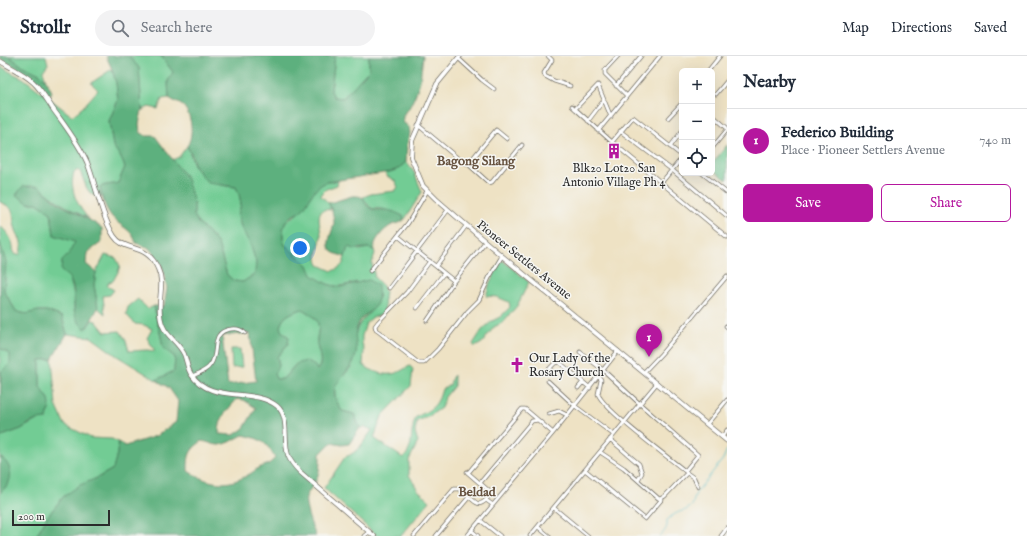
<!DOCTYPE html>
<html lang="en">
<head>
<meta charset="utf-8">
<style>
	:root { --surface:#fff; --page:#f2f2f3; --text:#1f2937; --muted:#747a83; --line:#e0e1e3; --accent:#b5179e }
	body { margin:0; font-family:"IM FELL English",serif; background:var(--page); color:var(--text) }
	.controls { position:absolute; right:12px; top:12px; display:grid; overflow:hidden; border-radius:6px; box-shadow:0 4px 16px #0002 }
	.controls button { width:36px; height:36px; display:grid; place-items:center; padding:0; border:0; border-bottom:1px solid var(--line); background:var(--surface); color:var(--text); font:20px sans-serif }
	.scale { position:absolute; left:12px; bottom:10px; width:98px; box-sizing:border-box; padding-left:4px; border:2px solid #2b2b2b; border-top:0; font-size:11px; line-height:14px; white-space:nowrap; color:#2b2b2b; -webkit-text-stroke:3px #f6f6f2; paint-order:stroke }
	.you { position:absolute; left:300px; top:192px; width:14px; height:14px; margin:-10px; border:3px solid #fff; border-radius:50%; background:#1a73e8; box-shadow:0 0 0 6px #1a73e833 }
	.badge { display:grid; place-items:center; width:26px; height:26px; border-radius:50%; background:var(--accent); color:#fff; font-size:13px; font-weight:700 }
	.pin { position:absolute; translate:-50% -33px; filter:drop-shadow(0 1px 2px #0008) }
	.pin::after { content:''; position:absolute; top:21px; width:14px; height:12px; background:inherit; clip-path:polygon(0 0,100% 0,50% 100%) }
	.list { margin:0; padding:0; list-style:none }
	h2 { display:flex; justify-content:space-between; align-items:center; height:52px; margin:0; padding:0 16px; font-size:17px }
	h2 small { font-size:13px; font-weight:400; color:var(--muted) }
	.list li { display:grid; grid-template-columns:26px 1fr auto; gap:12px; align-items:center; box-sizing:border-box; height:64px; padding:0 16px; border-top:1px solid var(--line) }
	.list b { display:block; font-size:15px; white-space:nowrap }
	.list p { margin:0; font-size:13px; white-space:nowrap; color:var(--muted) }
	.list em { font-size:13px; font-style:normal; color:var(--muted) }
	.actions { display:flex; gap:8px; padding:12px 16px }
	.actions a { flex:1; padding:9px 0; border:1px solid var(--accent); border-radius:6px; text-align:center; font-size:14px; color:var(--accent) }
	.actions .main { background:var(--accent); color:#fff }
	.icon { flex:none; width:22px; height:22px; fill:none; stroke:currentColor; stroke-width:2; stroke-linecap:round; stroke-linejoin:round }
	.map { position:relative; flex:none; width:727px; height:480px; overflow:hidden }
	header { display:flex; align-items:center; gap:24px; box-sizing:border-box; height:56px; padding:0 20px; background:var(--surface); border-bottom:1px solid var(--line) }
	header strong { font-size:19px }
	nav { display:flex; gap:22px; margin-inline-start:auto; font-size:14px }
	.search { width:280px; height:36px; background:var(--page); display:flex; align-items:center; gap:10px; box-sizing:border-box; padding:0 14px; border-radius:22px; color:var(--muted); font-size:15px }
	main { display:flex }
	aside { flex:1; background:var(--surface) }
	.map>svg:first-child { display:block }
	.green { fill:#72cc94; stroke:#4e7c60 }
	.forest { fill:#5db07e; stroke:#446e54; fill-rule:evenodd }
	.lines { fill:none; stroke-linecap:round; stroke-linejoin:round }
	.stream { stroke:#4bb9c4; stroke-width:1 }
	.street-casing { stroke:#6f6b61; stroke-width:4.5 }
	.secondary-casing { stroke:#6f6b61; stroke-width:5.5 }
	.street { stroke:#fff; stroke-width:3 }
	.secondary { stroke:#fff; stroke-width:4 }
	.labels { text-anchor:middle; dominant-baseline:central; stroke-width:3; stroke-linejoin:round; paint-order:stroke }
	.poi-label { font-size:12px; fill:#2b2b2b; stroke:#f6f6f2 }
	.street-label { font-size:12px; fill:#2b2b2b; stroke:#f6f6f2 }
	.neighbourhood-label { font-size:13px; font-weight:bold; fill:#675340; stroke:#f6f6f2 }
</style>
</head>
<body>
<header>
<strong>Strollr</strong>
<div class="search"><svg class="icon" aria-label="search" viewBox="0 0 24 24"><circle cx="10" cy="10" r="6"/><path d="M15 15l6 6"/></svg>Search here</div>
<nav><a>Map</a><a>Directions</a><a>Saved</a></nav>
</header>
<main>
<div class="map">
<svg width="727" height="480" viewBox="0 0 727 480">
	<rect width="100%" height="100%" fill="#f6f6f2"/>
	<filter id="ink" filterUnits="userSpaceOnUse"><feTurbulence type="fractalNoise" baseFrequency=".025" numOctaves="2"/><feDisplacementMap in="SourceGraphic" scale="8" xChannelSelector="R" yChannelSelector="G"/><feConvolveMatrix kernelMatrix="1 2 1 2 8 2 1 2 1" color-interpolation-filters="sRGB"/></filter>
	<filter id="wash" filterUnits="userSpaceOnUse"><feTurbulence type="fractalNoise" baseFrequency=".012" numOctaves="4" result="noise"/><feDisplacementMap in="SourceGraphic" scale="16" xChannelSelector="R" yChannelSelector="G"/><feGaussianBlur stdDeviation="0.9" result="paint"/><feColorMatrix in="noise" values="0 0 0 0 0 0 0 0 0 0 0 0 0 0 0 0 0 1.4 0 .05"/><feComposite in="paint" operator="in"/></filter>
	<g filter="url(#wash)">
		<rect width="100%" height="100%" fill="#eee2c4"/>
		<path class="green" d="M9,0H46L48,8L43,15L46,24C35,14 19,11 9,0Z
			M129,0H161L173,16L168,25L169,42L162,43L158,53L149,51L142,54L139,12Z
			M335,0H369V14L343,42L334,41L331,35Z
			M0,10L12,17L23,22L72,60L83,51L98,34L91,27L112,13L116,27L118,44L109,65L113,90L120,100L125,111L118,127C112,129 106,128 100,131L101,142C84,138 87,128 79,114L74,116C69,133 77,149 88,162C69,153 54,144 39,130L28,147H37L51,157L54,179L76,186L68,200L62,205L70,223L74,239V255L86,273L92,264L96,265L105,276L120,275L126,284L129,295L147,294L155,295L147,282L152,273L144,269L135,268L126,258L128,251L138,243L148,253L154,250C156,264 161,277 163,292L175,301L174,315L156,324L117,300L91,281L67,278L62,261C55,258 47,254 39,255C27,257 30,260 16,255L4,235L5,221L0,187V170C5,174 10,180 12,186C14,192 12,194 16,199L20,198C24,183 18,183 15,171C11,157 18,154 0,146Z
			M727,89V124L712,113V108Z
			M187,90C191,97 191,104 195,111C205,126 219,130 236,131L239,138L241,148L238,160L241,171L251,190L256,206L255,218L243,226L234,225L227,219L218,188L211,179L198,167L194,159V147L172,104L179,101Z
			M406,106L414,116L422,136L405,163L404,164L403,160C398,158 392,156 387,154C371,150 373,158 363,141L371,138L395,135L398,131L395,125L387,120L385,117L398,113Z
			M338,125L337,129C331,132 323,132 321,140C325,144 331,147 330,154C312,150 322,173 321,181C320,191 314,200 319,209L332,215C348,209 342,204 348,191L360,194L368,192L374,194L375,197L372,208L375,222L383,230L385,236L384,242L385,252L383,257L378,260L373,261L366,267L362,280V287L364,294L363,309C372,315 384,321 396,317C400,316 405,312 410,310L413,313L411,330L382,360L374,382L403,402C413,394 410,382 413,371C413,367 415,364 416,361C432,353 437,351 442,333L450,329L452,321L454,319V330L445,341L441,352L428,361L417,365L415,376L418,386L409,404V419L418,434L430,445L401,480H377L324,432L345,401C358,397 364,385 372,374L365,371L360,372L354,358L342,355C336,345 331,335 339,324C344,318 350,314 353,307C356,299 355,294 355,286C354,269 366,261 376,250L357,226C333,233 332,231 311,219L308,209L285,189C283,184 282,176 284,171C286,163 291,163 297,158C306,151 309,136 320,129C325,126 331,126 338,125Z
			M105,199L116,202L120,210L118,216L113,225L109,226L107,230L114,234L110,239L103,240L105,258L98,252L94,229L96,216Z
			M502,204L529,226L517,250L502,267L494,271L482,287L475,291L473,288L482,274L492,265L500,261L510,251L509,246L497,241L486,240L490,226Z
			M302,253C307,256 314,260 317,265C321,273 316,279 317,287C318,297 324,305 317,314L296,308L283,323H276L274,318C277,313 280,307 277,301L288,288L289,281L282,276L280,271C283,259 291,257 302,253Z
			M0,292L10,298L11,307L1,316L0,327Z
			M231,293H240L242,311L232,312Z
			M52,303L56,349L65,369L91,382L112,383L118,386L117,398L113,413L63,441L47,461L36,480H0V437L9,427L3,402L0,401V383L2,380L21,373L37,364L49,343L40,331V304Z"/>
		<path class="forest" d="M0,0H9L21,9L40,18L46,24L52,36L49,42C43,38 41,33 37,27C27,16 13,10 0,3Z
			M106,0H129L139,12L142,54L139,68L140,76L146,80H155L187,123L194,147V159L198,167L211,179L218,188L227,219L234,225L243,226L255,218L256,206L251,190L241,171L238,159L241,148L239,138L236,131L208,127L195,111L191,97L187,90C194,80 192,59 183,50C179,47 173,45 169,42L168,25L173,16L161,0H335L331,35L334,41L343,42L369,14V0H423L420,25L415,40L408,54L405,56L403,60V66L409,71L410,77L407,90L406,106L398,113L390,116L327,126C313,132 312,140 304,152C300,157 294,158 289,162C282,168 281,181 285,189L308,209L312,219L327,228L339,231L369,224L378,230C382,259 364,252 357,271C353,281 358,290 356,299C348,324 322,326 342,355L354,358L360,372L349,388L342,389L331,387L320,398C320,408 320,419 314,428C311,432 308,436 306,441C304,451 312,471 316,480H36L47,461L63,441L80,429L97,422L113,413L117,398L118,386L125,390L156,380L176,366L178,345L169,332L156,324L174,315L175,301L163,292C161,277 156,264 154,250H164L167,232L163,213L157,202L149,192L136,187C132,174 125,173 116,165C106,156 102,143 100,131C106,128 112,129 118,127L125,111L120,100L113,90L109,65L118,44L116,27L112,13ZM302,253C307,256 314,260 317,265C321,273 316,279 317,287C317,296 325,305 317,314L315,310L306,305L296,308L283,323H276L274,318C277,313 280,307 277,301L288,288L289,281L282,276L280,271C283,259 291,257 302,253ZM250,277L256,325L228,329L222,280ZM237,343L244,344L256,352L244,372L234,379L219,378C219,361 227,355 237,343ZM243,379C262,383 266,386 275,402C267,411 266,408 257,413C253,416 250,418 246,420C225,432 207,427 188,415C188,398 189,395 202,385C208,386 214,389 218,389C227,389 235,383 243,379Z
			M23,130H39C48,139 57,147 69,153C80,159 91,164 102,172V186L87,197L86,208L96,216L94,229L98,252L86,273C66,260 80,241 70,224C69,220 64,218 61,215L62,205L68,199L75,186L54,179L51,157L37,147H28L16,139Z
			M352,140C370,139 361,148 372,153C376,155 380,153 385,154C391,154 397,157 403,160L404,164C400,168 396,167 392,169C384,173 373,185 374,194L368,192L354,193L348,191L345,201C341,199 334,198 331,195C325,187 333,175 334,167C334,161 331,150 328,146H333Z
			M0,187L6,206L4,235L16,255C31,261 28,255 41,255C48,255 55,258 62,261L67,278L52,303L40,304V331L49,343L50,349L47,363L37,364L30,367L21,373L2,380L0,383L1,316L10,307V298L0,292Z
			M0,401C9,406 13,417 9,426C7,430 3,434 0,437Z"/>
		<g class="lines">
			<path class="stream" d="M660,480C665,475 668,472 667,464L673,459L679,456L686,454L692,450L696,437L723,403L727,394"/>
		</g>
	</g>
	<g filter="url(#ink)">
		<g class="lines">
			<g class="street-casing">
				<path id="street" d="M548,0L552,4L544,17L545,20L554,25L570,30
					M618,0L605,14V18L627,40
					M458,2L482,24L494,33
					M708,15L720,0
					M616,30L641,0
					M716,38L727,25
					M572,50L612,86
					M575,53L598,29L611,61
					M712,59L727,72
					M668,62L682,47
					M588,65L604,44
					M418,69L461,105L468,108L489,127L492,126L522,89
					M598,75L660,0
					M620,75L672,114L727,160
					M670,91L682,75
					M712,92L727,74
					M682,100L633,61L612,86L727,181
					M468,108L496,74L507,83
					M702,117L727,137
					M661,127L682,102
					M398,180L454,225
					M430,205L407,236L378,266L375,270L376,274L379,276L416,305L419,307H424L438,293L468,255L479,244L489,222L502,200
					M436,210L466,170
					M370,215L408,167L427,135
					M389,232L448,154
					M417,252L444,217
					M427,265L454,225L485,186
					M726,270L727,271
					M580,296L603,314L640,348L698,399L685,415L687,417L665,440L660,443L658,442L624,412L600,396
					M547,315L555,307L559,306L590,332
					M644,316L661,298L727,220
					M192,320C199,317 207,315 211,308C220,295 209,276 231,273C237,272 241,273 245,277
					M599,320L601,324L598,338C604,354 668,401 685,415
					M548,325L575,350L614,379
					M578,332L583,326
					M549,358L559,355L567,359
					M707,368L727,344
					M722,381L727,374
					M610,383L639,408L642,417L638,424
					M585,414L645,463L662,443
					M467,416L489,435L490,438L486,444
					M468,417L522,353H525L538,364
					M687,417L694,422L698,431
					M480,427L532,365L538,364L553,377
					M554,452L588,480
					M480,464L500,480
					M538,471L549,480
					M471,474L478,480
					M364,480L369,476
					M414,480L454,433H460L469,441
					M436,480L469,441C477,447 478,451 486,444L493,449
					M467,480L553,377L618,295
					M530,480L657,327
					M721,480L727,472"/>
			</g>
			<g class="secondary-casing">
				<path id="secondary" d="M460,0L437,28L412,85L411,101L423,130L436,143L502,200L727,385
					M0,5C11,12 23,17 33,26C41,33 47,44 53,53C65,70 78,86 87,106C96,129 101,159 114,180C125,197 147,186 158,213C165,228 158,242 160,258C162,280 176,282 184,298C187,305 187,312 191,318C210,348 254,331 277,350C290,361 283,384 288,399C290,405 295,411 300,416L374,480"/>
			</g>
			<use href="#street" class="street"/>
			<use href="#secondary" class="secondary"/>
		</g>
	</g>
	<defs>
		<g id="building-bare" transform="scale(1.2)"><path d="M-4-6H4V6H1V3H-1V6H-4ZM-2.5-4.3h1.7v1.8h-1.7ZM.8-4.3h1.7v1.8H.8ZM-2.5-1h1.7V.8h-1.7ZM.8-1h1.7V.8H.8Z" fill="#b5179e" stroke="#f6f6f2" stroke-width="2.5" paint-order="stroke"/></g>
		<g id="church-bare" transform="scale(1.2)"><path d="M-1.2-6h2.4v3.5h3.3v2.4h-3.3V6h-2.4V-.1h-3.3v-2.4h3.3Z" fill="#b5179e" stroke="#f6f6f2" stroke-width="2.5" paint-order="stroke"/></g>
	</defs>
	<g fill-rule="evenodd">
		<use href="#building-bare" x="614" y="95"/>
		<use href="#church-bare" x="517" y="309"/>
	</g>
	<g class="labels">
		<g class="poi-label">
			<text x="614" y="112">Blk20 Lot20 San<tspan x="614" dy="14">Antonio Village Ph 4</tspan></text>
			<text x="529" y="302" text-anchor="start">Our Lady of the<tspan x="529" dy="14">Rosary Church</tspan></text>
		</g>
		<g class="street-label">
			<text transform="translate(524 204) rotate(39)">Pioneer Settlers Avenue</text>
		</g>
		<g class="neighbourhood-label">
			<text x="476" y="105">Bagong Silang</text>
			<text x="477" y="436">Beldad</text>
		</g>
	</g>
</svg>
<div class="controls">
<button>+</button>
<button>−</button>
<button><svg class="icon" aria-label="locate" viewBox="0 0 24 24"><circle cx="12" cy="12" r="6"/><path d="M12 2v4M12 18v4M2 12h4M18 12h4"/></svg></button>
</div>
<div class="scale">200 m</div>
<div class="you"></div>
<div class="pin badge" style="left:649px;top:301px">1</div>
</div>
<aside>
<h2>Nearby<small></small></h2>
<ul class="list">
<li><span class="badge">1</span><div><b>Federico Building</b><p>Place · Pioneer Settlers Avenue</p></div><em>740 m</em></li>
</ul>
<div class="actions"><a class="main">Save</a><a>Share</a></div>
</aside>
</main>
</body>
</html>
